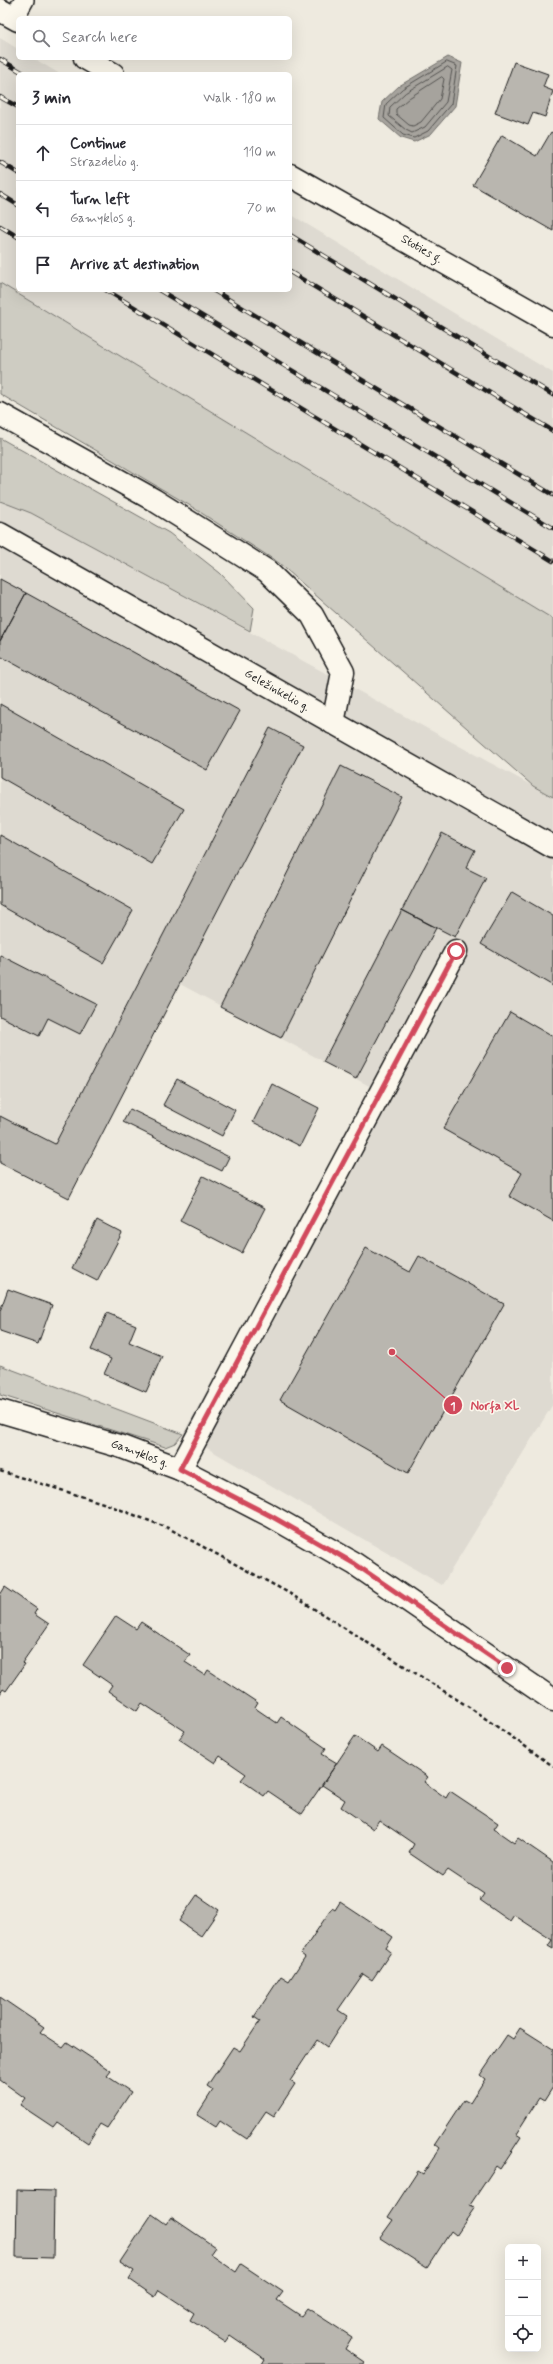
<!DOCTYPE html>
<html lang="en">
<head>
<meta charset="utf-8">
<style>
	:root { --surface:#fff; --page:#f7f7f7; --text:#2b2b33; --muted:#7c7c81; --line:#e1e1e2 }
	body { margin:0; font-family:Mynerve,sans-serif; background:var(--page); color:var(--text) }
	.controls { position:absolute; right:12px; bottom:12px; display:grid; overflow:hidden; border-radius:6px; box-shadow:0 4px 16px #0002 }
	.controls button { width:36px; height:36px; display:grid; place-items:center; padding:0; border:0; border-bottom:1px solid var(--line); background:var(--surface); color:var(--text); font:20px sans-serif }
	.stop { position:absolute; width:12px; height:12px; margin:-9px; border:3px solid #d1495b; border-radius:50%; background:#fff }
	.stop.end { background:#d1495b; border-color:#fff; box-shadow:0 1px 4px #0008 }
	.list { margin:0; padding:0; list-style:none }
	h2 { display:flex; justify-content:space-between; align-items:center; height:52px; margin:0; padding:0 16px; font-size:17px }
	h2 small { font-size:13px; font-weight:400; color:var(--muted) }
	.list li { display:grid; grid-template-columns:26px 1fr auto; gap:12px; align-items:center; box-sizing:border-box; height:56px; padding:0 16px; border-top:1px solid var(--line) }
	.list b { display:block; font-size:15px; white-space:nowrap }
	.list p { margin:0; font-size:13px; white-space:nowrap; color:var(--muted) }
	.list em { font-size:13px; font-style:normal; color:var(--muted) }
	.icon { flex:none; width:22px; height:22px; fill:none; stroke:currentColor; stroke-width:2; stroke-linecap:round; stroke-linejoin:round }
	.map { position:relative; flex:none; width:553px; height:2364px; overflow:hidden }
	.search { position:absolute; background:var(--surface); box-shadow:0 4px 16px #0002; left:16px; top:16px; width:276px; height:44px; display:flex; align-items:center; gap:10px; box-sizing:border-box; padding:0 14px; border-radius:6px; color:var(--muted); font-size:15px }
	.panel { position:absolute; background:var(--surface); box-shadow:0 4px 16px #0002; left:16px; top:72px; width:276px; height:220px; border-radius:6px }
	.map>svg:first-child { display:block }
	.built { fill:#dedad1 }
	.green { fill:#ceccc2; stroke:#75746f }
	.water { fill:#a6a39d; stroke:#6f6d69 }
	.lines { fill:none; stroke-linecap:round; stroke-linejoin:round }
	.shore { stroke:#535250; stroke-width:1 }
	.building { fill:#b9b6af; stroke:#1c1c1c }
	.lane-casing { stroke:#1c1c1c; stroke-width:22 }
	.street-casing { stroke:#1c1c1c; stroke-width:25 }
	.path { stroke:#1c1c1c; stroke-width:2.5; stroke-dasharray:4 3; stroke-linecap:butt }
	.lane { stroke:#fbf7ec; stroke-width:19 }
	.street { stroke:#fbf7ec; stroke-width:22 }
	.rail-casing { stroke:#1c1c1c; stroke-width:4.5 }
	.rail { stroke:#fbf7ec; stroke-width:3; stroke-dasharray:9; stroke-linecap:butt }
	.route { stroke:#d1495b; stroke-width:5 }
	.labels { text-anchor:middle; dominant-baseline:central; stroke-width:3; stroke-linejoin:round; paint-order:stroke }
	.street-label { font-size:12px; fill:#1c1c1c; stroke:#fbf7ec }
	.leader { fill:none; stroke:#d1495b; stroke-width:1.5 }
	.callout-dot { fill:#d1495b; stroke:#fbf7ec; stroke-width:1.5 }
	.mark-label { font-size:12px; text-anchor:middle; font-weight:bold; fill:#fff }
	.callout-label { font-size:13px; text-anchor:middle; font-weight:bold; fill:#d1495b; stroke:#fbf7ec; stroke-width:3; stroke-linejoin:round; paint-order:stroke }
</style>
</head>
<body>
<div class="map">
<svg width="553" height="2364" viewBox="0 0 553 2364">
	<rect width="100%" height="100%" fill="#eeeadf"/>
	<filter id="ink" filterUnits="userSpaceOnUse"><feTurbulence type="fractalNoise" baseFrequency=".025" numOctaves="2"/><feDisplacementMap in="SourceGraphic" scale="8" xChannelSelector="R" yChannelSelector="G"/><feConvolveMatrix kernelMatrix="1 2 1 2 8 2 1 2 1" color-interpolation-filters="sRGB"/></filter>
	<g filter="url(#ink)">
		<path class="built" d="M0,38L18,49V58H33L60,74H18V290H290V214L553,373V619L0,283Z
			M0,501L31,513L553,797V1404L442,1585L183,1434L373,1088L180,984L69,1198L0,1163Z"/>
		<path class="green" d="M0,283L553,619V797L533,786L279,563L189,505L0,394Z
			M0,438L169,533L220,573L254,608L250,631L31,513L0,501Z
			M0,1365L183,1434L175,1443L165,1447L0,1395Z"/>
		<path class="water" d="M448,57L462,63L455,106L431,134L414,142L401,138L379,119L382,102L399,86Z"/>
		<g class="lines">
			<path class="shore" d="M447,62L457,66L451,104L428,131L414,138L403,135L384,118L386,104L402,89Z
				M448,67L452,70L446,102L425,127L412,133L406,130L389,116L390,107L405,93Z
				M442,77L444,79L440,99L421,122L413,126L409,125L396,114V109L409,98Z"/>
		</g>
		<path class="building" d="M514,62L548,74L543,87L553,91L545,117L533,113L528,125L495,113Z
			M551,132L553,133V231L473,185L502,135L537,156Z
			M0,579L26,593L0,641Z
			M26,593L240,711L207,770L0,656V641Z
			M0,704L184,809L152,864L0,777Z
			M270,728L303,745L69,1198L0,1163V1116L55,1144Z
			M341,766L402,797L281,1038L220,1007Z
			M442,833L475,850L466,868L486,878L455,937L402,910Z
			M0,835L133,910L103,963L0,905Z
			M512,892L553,916V986L481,944Z
			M402,910L436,928L356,1079L323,1062Z
			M0,955L96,1004L80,1034L48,1018L39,1036L0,1016Z
			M510,1012L553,1037V1221L509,1196L522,1173L443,1129Z
			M177,1079L235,1110L222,1136L163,1105Z
			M272,1084L319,1108L300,1146L253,1122Z
			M130,1109L229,1157L222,1171L123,1122Z
			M203,1176L265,1208L242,1253L180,1221Z
			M97,1220L122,1233L97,1281L72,1268Z
			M366,1248L410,1272L419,1256L504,1304L408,1473L280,1400Z
			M8,1289L52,1305L38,1344L0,1331V1311Z
			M107,1313L136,1325L129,1342L162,1356L146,1392L104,1374L111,1359L91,1350Z
			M5,1587L37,1609L34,1614L49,1624L22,1663L25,1664L6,1691L3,1689L0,1694V1595Z
			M116,1616L136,1629L141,1622L190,1655L185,1662L205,1675L208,1670L258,1703L255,1708L277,1723L281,1717L326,1748L322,1754L337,1763L302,1814L268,1791L264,1796L241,1780L246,1774L220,1756L215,1763L179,1739L185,1731L142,1703L137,1711L108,1691L112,1685L83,1665Z
			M355,1736L378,1752L382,1746L428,1777L424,1782L446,1798L450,1791L498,1823L494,1829L514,1843L518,1838L553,1862V1949L548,1946L552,1940L514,1915L510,1921L480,1900L484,1894L448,1870L443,1876L409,1853L414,1844L379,1820L373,1829L341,1807L345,1800L322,1785Z
			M197,1895L219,1910L201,1936L179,1921Z
			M340,1902L393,1937L386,1948L391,1952L372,1980L363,1974L338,2010L347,2016L327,2047L317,2040L290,2081L295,2084L274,2116L266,2111L247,2139L220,2121L216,2127L197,2115L213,2090L207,2086L233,2047L240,2051L260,2021L254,2017L281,1976L289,1981L305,1957L301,1954L332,1908L335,1910Z
			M0,1997L44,2027L40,2032L63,2047L67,2042L111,2071L107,2076L131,2092L107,2128L100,2124L88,2143L57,2122L53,2127L20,2105L25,2098L0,2080Z
			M520,2028L553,2049V2087L544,2101L539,2098L516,2134L521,2137L500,2169L496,2166L470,2205L475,2207L456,2235L451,2231L427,2268L380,2238L393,2220L388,2217L418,2171L423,2174L440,2148L435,2144L464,2100L470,2103L485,2079L480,2075L507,2035L513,2039Z
			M17,2190L54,2191L53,2258L16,2257Z
			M152,2214L166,2224L171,2217L215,2247L210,2254L236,2272L241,2264L283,2292L277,2300L301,2316L307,2308L352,2337L345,2349L364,2362L363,2364H262L265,2359L230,2335L225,2342L190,2320L194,2313L159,2290L155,2297L129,2279L134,2271L120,2262Z"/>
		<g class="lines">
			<g class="lane-casing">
				<path id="lane" d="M14,18L24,0"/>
			</g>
			<g class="street-casing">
				<g id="street">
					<path d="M0,10L18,20"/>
					<path d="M85,58L113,74"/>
					<path id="s1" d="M290,175L553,324"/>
					<path d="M0,414L154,500L267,571L312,615L343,672L333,723"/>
					<path id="s2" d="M0,534L553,847"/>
					<path id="s3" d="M0,1411L122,1447L180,1469L271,1516L355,1564L553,1700"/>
					<path d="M180,1469L456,951"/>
				</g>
			</g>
			<path class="path" d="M0,1471L103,1503L168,1528L289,1593L469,1707L553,1766"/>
			<use href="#lane" class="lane"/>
			<use href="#street" class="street"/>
			<g class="rail-casing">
				<path id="rail" d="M0,59L25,74
					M0,97L18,107
					M0,162L18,173
					M0,194L18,205
					M0,226L18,237
					M290,235L553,395
					M290,272L553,431
					M106,290L553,561
					M159,290L553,528
					M213,290L553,495"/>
			</g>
			<use href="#rail" class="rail"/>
		</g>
	</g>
	<g class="lines" filter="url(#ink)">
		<path class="route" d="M456,951L180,1469L271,1516L355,1564L507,1668"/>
	</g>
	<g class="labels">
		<g class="street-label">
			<text stroke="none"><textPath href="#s1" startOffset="151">Stoties g.</textPath></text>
			<text stroke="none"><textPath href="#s2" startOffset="318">Geležinkelio g.</textPath></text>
			<text stroke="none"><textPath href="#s3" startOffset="146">Gamyklos g.</textPath></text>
		</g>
	</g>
	<path class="leader" d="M392 1352L453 1405"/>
	<g class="callout-dot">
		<circle cx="392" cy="1352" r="4"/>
		<circle cx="453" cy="1405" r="10"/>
	</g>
	<g class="mark-label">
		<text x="453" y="1410">1</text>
	</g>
	<g class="callout-label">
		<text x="495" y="1410">Norfa XL</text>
	</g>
</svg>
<div class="controls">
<button>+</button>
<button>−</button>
<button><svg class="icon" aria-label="locate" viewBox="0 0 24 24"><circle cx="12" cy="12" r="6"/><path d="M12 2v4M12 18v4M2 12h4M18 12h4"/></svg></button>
</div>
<div class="stop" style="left:456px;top:951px"></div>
<div class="stop end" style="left:507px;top:1668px"></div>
<div class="search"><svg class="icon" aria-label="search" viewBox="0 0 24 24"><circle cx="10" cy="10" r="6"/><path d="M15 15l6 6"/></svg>Search here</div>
<section class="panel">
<h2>3 min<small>Walk · 180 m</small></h2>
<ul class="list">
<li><svg class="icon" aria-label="ahead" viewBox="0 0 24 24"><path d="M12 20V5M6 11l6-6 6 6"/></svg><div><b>Continue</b><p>Strazdelio g.</p></div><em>110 m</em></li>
<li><svg class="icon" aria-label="left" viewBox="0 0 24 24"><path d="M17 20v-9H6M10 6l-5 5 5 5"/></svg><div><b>Turn left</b><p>Gamyklos g.</p></div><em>70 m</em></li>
<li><svg class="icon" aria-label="arrive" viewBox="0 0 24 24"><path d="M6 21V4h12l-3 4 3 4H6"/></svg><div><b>Arrive at destination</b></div></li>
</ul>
</section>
</div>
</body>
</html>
